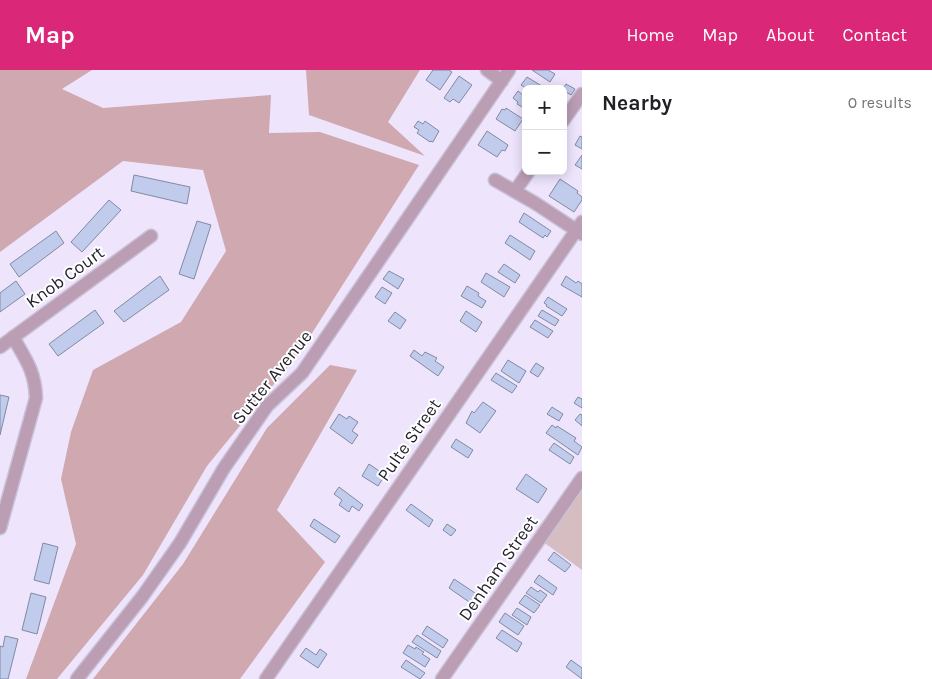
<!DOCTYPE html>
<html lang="en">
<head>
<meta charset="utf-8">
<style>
	:root { --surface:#fff; --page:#f2f2f2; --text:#202124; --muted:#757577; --line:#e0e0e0; --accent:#db2777 }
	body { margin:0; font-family:Karla,sans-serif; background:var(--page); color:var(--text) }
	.controls { position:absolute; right:15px; top:15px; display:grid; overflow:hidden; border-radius:8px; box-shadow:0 2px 12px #0003 }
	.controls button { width:45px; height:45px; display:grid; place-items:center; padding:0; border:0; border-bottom:1px solid var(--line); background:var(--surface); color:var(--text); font:25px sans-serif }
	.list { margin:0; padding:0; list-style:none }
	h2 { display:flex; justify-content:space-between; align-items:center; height:65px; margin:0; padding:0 20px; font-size:21px }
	h2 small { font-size:16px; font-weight:400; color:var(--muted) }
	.map { position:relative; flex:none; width:582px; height:609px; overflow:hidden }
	header { display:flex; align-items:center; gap:30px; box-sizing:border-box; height:70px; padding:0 25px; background:var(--accent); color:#fff }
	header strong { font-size:24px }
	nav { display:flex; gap:28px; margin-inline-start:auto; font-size:18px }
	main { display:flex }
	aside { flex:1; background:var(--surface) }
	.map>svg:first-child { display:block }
	.green { fill:#d6bdc2 }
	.forest { fill:#cfa8b0 }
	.building { fill:#c1cbeb; stroke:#8189a3 }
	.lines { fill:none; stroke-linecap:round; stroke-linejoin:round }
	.minor-casing { stroke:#c9c1d7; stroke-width:15 }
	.minor { stroke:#bb9db4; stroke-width:12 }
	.labels { text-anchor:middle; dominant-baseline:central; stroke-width:4; stroke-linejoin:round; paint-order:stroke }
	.street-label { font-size:18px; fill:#231f29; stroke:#fff }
</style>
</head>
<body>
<header>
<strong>Map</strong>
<nav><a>Home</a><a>Map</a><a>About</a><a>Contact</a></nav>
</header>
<main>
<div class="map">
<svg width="582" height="609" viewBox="0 0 582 609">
	<rect width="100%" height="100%" fill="#eee5fd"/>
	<path class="green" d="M582,408V500L539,469Z"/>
	<path class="forest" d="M0,0H92L62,19L103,38L271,25L269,63L320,62L419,95L300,282L207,396L143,505L57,609H26L76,474L61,409L71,362L93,300L181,252L226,181L203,100L123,91L0,182Z
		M306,0H420L388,52L425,86L309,45Z
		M330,295L357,300L277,440L325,492L240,609H93L183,494L267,358Z"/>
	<path class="building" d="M433,0H449L452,2L440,20L426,10Z
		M532,0H548L555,4L550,12Z
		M459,6L472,15L459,33L453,29L450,32L444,28Z
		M527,7L545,18V19H527L521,15Z
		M566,14L575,19L571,25L563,20Z
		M518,21L523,25L526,23V36L524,38L517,34L518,32L513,28Z
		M506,38L523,49L515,61L496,49L502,39L505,40Z
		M418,51L423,54L425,51L439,61L433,72L430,71V72L417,63L419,60L414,57Z
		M487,61L508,75L505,81L502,80L497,87L478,75Z
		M580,66L582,67V79L575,75Z
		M582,85V99L575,95Z
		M134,105L190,117L187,134L131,121Z
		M560,109L578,121L577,123L582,127V130L574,142L549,126Z
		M109,130L121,140L82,182L71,172Z
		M524,143L551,161L547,167L545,165L543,168L519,152Z
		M197,151L211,155L194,209L179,204Z
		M56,161L64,173L19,207L10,194Z
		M510,165L535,181L530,190L505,173Z
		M504,194L520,205L515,213L498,202Z
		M389,201L404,209L398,219L383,209Z
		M486,203L510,217L504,227L481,212Z
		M160,206L169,220L124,252L114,241Z
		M566,206L576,213L578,211L582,214V227L561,215Z
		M16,211L25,224L0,242V223Z
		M467,216L479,223L478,226L486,231L482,238L461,226Z
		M382,217L392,223L385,234L375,227Z
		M548,227L567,239L562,246L546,236L547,235L544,233Z
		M95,240L104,253L58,286L49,274Z
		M542,240L559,250L555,256L538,246Z
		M466,241L482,252L476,262L460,251Z
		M395,242L406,250L400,259L388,251Z
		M535,250L553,261L548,268L530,257Z
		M414,280L422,286L425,282L437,288L435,291L444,297L438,306L410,286Z
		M508,290L526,301L519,313L501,301Z
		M536,293L544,298L538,307L530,302Z
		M496,303L517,316L512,323L491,310Z
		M0,325L9,327L0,365Z
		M578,327L582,329V338L574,333Z
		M483,332L496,341L480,363L466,353L472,341L474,343Z
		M552,337L563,344L559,351L547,344Z
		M339,344L347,349L349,346L358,352L352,361L358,365L352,374L330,358Z
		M580,344L582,345V356L575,350Z
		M552,355L556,358L557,356L576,368L574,371L582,377L578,385L546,363Z
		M456,369L473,380L468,388L451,377Z
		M554,373L574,387L570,394L549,380Z
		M369,394L385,405L378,416L362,406Z
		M526,404L547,419L538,433L516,419Z
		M339,417L363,435L359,441L352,436L349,442L339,435L342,430L334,424Z
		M411,434L433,450L429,457L406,440Z
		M314,449L340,466L335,473L310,456Z
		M447,454L456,460L451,466L443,460Z
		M43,473L58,477L49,514L34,510Z
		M554,482L571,495L565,502L548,490Z
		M539,505L557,518L553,525L534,512Z
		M454,509L478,525L472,534L449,518Z
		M531,517L538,522L540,520L547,525L541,533L526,523Z
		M31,523L46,527L37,564L22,560Z
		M525,525L540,535L534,543L519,533Z
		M517,538L531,547L527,555L512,545Z
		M505,543L524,556L518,565L499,552Z
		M427,556L448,570L443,578L422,564Z
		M502,560L522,573L517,582L496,568Z
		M417,565L441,581L437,588L412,572Z
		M5,566L18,569L8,609H0V576L3,577Z
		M408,575L415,579L416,577L424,582L422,584L430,589L425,597L403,583Z
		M306,578L316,585L320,579L327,584L318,598L300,586Z
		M406,590L425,603L420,609L401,597Z
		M571,590L582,598V609L566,597Z"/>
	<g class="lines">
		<g class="minor-casing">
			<path id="minor" d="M487,0L502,11
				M563,51L582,24
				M495,110L535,133L582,164
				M515,121L529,101
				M0,277L151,166
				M0,458L36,328C35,301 26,290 13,267
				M77,609L142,527L180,473L224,398L267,336L302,303L509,0
				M266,609L582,152
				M442,609L582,408"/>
		</g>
		<use href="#minor" class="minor"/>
	</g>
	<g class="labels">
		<g class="street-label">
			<text transform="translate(65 207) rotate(-36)">Knob Court</text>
			<text transform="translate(272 307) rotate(-51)">Sutter Avenue</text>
			<text transform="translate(409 370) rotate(-55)">Pulte Street</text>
			<text transform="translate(498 498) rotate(-55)">Denham Street</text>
		</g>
	</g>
</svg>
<div class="controls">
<button>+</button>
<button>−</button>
</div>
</div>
<aside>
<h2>Nearby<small>0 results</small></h2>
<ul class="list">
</ul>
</aside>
</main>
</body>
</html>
